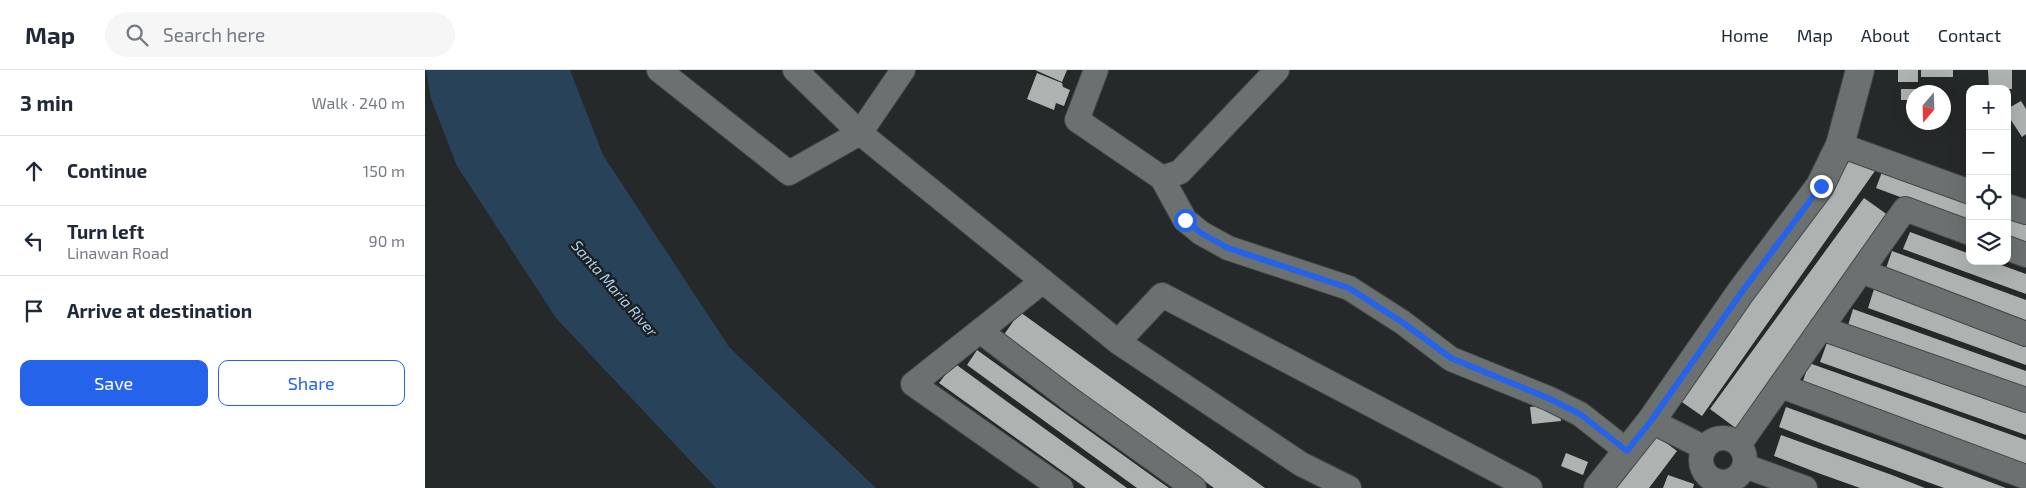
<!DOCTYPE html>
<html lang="en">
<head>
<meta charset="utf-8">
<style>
	:root { --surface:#fff; --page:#f6f6f7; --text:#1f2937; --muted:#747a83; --line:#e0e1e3; --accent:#2563eb }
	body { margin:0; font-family:"Exo 2",sans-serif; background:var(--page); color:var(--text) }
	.controls { position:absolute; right:15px; top:15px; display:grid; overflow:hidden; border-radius:10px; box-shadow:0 5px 20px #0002 }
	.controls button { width:45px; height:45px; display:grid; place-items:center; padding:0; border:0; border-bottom:1px solid var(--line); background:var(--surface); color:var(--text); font:25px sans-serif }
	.compass { position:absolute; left:1481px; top:15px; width:45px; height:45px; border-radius:50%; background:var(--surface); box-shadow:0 5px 20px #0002; rotate:199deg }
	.stop { position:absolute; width:15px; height:15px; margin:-11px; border:4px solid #2563eb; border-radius:50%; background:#fff }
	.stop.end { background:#2563eb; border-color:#fff; box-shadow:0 1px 5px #0008 }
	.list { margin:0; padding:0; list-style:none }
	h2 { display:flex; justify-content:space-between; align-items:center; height:65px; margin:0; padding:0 20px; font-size:21px }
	h2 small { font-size:16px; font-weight:400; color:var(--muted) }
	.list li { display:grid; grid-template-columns:32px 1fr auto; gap:15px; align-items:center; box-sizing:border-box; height:70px; padding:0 20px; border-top:1px solid var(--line) }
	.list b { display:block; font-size:19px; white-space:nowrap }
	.list p { margin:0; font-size:16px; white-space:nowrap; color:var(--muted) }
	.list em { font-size:16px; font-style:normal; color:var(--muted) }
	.actions { display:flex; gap:10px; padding:15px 20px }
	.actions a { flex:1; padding:11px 0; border:1px solid var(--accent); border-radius:10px; text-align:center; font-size:18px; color:var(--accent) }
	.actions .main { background:var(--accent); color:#fff }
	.icon { flex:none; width:28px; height:28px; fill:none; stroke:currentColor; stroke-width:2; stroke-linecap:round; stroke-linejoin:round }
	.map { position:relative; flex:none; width:1601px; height:418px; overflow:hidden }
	header { display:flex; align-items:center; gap:30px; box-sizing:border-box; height:70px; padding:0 25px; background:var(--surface); border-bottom:1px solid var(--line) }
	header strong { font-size:24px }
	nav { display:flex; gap:28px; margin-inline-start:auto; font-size:18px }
	.search { width:350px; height:45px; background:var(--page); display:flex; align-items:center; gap:12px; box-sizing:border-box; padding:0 18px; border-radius:28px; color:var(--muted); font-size:19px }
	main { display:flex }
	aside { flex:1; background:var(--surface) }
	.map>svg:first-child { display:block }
	.water { fill:#28425a }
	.building { fill:#aeb2b1 }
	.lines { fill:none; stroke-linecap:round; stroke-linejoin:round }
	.street-casing { stroke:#444748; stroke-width:26 }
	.secondary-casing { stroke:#444748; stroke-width:30 }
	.street { stroke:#6b7070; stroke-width:24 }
	.secondary { stroke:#6b7070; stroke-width:28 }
	.route { stroke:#2563eb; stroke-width:6 }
	.labels { text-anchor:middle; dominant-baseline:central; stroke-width:5; stroke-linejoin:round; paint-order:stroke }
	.water-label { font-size:15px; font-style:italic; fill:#abd1f6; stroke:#1b1f1f }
</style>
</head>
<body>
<header>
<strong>Map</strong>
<div class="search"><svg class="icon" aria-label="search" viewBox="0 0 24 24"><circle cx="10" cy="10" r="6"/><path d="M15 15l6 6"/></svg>Search here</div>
<nav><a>Home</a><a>Map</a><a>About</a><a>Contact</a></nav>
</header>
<main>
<aside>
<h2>3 min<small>Walk · 240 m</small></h2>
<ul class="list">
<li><svg class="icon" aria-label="ahead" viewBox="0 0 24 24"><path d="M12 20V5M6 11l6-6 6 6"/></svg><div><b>Continue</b></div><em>150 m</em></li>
<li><svg class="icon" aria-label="left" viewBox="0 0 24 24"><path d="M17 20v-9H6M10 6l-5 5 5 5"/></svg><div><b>Turn left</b><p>Linawan Road</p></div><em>90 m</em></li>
<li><svg class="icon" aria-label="arrive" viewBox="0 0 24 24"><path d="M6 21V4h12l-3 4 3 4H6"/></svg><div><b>Arrive at destination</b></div></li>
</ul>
<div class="actions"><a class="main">Save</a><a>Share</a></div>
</aside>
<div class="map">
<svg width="1601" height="418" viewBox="0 0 1601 418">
	<rect width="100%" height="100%" fill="#252929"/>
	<path class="water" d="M1,0H145L178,85L304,277L451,418H291L131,248L32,96L6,29Z"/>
	<path class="building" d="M610,0H642L637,12Z
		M1473,0H1493V12H1473Z
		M1496,0H1528V7H1496Z
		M1563,0H1587V19H1564Z
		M612,3L637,13L638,17L645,20L639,36L631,33L629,40L602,29Z
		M1476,19H1491V22H1488V30H1476Z
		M1596,31L1601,39V64L1597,67L1582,44V39Z
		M1430,83L1452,98L1277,346L1254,330Z
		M1460,94L1545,125V153L1451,118Z
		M1439,128L1467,148L1312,359L1285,339Z
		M1582,138L1601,145V173L1582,166Z
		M1485,162L1545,184V191H1565L1601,204V224L1478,179Z
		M1467,181L1601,230V256L1459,204Z
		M1450,216L1601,271V295L1443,238Z
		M1428,239L1601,301V326L1421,262Z
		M595,242L656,286L840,418H789L578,266Z
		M1403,270L1601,340V365L1395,292Z
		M552,280L716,398L744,418H712L542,295Z
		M529,293L584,333L702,418H661L514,313Z
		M1384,293L1601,370V397L1376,317Z
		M1134,334L1136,351L1107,354L1105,337Z
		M1361,337L1472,377L1581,418H1519L1398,374L1354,357Z
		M1228,363L1252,381L1224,418H1187Z
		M1356,365L1467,405L1500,418H1435L1393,403L1349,386Z
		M1141,383L1163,392L1158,405L1136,396Z
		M1243,405L1269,414L1268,418H1238Z"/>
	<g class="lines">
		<g class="street-casing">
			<path id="street" d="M234,0L364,103L435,63L478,0
				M370,0L435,63L693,272L876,394L924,418
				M671,0L652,50L737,108L755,102L852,0
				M1415,75L1545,122
				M737,108L760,150L776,163L803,178L924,218L977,252L1026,289L1125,329L1155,344L1202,381
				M1582,136L1601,142
				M1582,178L1601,185
				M1436,201L1601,264
				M618,211L488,314L636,418
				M1396,258L1601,330
				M555,261L646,330L769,418
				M693,272L737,225L1105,418
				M1356,316L1601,407
				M1226,351L1280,378
				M1276 390a22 22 0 1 1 44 0a22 22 0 1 1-44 0Z
				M1314,375L1480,139L1545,163
				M1320,396L1380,418"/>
		</g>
		<g class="secondary-casing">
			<path id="secondary" d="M1173,418L1226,351L1315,223L1395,116L1415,75L1435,0"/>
		</g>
		<use href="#street" class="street"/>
		<use href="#secondary" class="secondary"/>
	</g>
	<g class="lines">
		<path class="route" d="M760,150L776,163L803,178L924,218L977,252L1026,288L1125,329L1155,344L1202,381L1226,351L1316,223L1396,116"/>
	</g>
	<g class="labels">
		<g class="water-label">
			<text transform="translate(190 218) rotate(49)">Santa Maria River</text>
		</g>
	</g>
</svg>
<div class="controls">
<button>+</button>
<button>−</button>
<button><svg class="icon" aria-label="locate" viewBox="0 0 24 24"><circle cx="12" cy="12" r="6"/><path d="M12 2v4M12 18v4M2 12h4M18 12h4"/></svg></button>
<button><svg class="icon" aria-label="layers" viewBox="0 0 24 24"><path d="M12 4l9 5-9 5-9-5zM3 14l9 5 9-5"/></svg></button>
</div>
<svg class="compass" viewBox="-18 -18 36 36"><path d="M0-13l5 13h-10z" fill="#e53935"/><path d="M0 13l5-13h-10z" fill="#747a83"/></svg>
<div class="stop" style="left:760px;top:150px"></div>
<div class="stop end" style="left:1396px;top:116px"></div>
</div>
</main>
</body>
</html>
